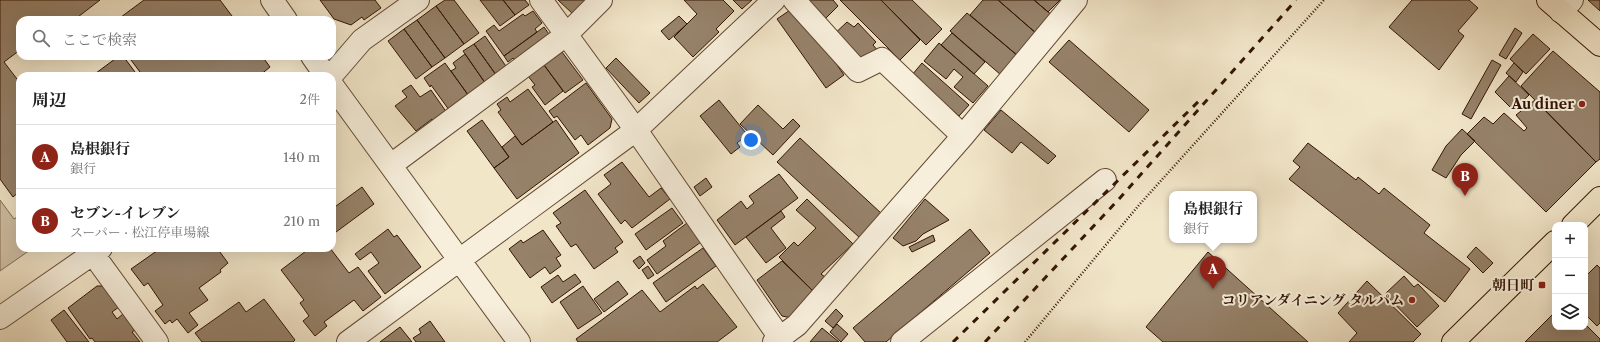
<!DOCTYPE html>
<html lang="ja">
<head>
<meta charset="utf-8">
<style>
	:root { --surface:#fff; --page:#f6f6f6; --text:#222; --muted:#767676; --line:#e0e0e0; --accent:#8f2418 }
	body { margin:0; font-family:"Libre Caslon Text","Noto Serif JP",serif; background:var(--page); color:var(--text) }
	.controls { position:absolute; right:12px; bottom:12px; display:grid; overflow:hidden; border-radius:8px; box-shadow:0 4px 16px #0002 }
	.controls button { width:36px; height:36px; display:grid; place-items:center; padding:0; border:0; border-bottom:1px solid var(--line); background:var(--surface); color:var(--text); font:20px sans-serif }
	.you { position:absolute; left:751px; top:140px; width:14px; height:14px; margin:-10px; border:3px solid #fff; border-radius:50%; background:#1a73e8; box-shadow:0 0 0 6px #1a73e833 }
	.badge { display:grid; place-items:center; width:26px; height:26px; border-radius:50%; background:var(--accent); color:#fff; font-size:13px; font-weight:700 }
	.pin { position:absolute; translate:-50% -33px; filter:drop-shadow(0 1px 2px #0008) }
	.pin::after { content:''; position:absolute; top:21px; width:14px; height:12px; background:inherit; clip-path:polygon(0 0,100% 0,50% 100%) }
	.popup { position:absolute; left:1169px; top:191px; width:88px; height:52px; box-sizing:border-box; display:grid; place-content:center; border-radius:8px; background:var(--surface); filter:drop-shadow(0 1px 3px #0005); font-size:13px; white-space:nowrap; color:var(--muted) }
	.popup b { font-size:15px; color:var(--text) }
	.popup::after { content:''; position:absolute; left:50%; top:100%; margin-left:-8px; border:8px solid transparent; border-top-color:var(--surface) }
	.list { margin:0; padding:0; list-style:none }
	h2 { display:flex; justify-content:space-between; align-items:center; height:52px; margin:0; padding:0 16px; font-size:17px }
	h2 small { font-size:13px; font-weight:400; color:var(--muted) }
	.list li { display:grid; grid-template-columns:26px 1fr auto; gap:12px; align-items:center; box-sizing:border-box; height:64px; padding:0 16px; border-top:1px solid var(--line) }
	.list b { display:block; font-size:15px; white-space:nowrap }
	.list p { margin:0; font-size:13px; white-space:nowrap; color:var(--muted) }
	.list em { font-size:13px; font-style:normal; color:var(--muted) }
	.icon { flex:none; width:22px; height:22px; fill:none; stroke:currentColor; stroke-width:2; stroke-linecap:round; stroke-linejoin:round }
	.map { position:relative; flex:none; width:1600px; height:342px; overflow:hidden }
	.search { position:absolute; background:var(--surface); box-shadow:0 4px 16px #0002; left:16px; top:16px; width:320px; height:44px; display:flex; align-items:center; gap:10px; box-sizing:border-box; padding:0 14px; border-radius:12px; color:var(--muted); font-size:15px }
	.panel { position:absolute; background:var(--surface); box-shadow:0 4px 16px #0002; left:16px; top:72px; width:320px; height:180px; border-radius:12px }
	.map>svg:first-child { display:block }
	.green { fill:#d2c2a8; stroke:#826c56 }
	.building { fill:#96826a; stroke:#331504 }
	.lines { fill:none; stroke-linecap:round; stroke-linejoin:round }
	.minor-casing { stroke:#634935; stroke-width:24 }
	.major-casing { stroke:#331504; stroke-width:24 }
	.path { stroke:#331504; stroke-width:2.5; stroke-dasharray:1 2; stroke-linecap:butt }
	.minor { stroke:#f7efdc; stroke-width:22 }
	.major { stroke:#f2e6c9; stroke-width:22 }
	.rail { stroke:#331504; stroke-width:3; stroke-dasharray:7 7; stroke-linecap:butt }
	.poi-dot { fill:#8f2418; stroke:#f7efdc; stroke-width:1.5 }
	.labels { text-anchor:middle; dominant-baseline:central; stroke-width:4; stroke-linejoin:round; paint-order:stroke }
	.poi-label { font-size:14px; font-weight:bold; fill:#331504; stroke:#f7efdc; text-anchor:end }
</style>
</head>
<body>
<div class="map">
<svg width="1600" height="342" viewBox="0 0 1600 342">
	<rect width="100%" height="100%" fill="#f2e6c9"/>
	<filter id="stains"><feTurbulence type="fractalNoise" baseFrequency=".005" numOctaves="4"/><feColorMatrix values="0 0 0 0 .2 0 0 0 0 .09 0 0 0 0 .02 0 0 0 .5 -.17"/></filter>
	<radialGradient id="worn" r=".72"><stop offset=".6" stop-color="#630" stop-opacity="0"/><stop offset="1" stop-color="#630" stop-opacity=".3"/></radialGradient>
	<path class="green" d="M0,200L14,219L20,215V248H33L0,271Z"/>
	<path class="building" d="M0,0H100L74,20H20V50L4,62L17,79H20V191L13,197L0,179Z
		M144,0H220L235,20H117Z
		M320,0H375L381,8L364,20L362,17L351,25L334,19Z
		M445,0H454L479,33L464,44L436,6Z
		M480,0H503L515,15L500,26Z
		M503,0H525L529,5L515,15Z
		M558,0H586L573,14Z
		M684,0H723L734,11L716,29L719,32L693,57L674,37L697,14Z
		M733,0H752L742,9Z
		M799,0H833L838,6L821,23Z
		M840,0H881L920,40L900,60Z
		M881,0H912L942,29L926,45Z
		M983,0H998L1037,34L1018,56L970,15Z
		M998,0H1034L1053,16L1037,34Z
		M1034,0H1060L1048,12Z
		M1412,0H1469L1478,8L1458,31L1464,36L1439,70L1389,27Z
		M1588,0H1600V11Z
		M436,6L464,44L445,58L417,20Z
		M796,6L844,75L826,88L777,19Z
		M533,11L542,23L535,29L537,32L504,56L486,31L494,25L499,31L523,14L525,16Z
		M967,13L1018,56L1001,75L950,31Z
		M679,16L687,24L669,40L661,31Z
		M417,20L445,58L432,67L404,29Z
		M847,22L854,27L858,23L876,42L873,45L879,52L859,68L831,37Z
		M544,27L551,37L516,62L513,58L508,62L504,56Z
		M1515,28L1522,33L1506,59L1499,55Z
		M404,29L432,67L416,79L388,41Z
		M952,33L985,62L974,74L941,45Z
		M1533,34L1550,49L1526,74L1510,59Z
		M485,36L510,72L499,79L474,44Z
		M1069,40L1149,110L1129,132L1049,62Z
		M939,43L988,86L973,103L954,87L963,77L954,69L946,79L924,61Z
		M474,44L499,79L488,87L463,51Z
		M1553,51L1600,92V159L1596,162L1521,86Z
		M562,52L583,80L565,93L544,65Z
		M465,54L488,87L471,99L451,71L456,68L453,63Z
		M119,56H123L138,76H92Z
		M128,56H262L270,67L259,76H143Z
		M616,58L650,93L639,103L606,68Z
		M1492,60L1501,65L1471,119L1462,114Z
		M445,63L471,99L452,114L431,85L430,87L424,78Z
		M922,63L969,105L959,116L912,75Z
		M1514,63L1523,72L1516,82L1506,73Z
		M544,65L563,91L545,105L532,87L535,85L528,76Z
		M1509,76L1529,95L1513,110L1495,92Z
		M586,83L612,119L610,128L588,145L581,135L575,140L557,116L554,118L549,111Z
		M411,85L420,97L431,90L447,113L434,122L432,119L416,131L395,106L407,97L402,91Z
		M528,89L553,122L522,145L498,112L501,110L497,104L507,97L510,102Z
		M719,100L754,143L749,147L742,139L737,143L740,147L731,154L700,116Z
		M1535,100L1596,162L1546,212L1467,134L1484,117L1493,124L1504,113L1524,131L1527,128L1516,115Z
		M758,105L783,129L793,119L800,126L773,155L740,124Z
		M1001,110L1056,156L1048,164L1021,142L1012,153L984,130Z
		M482,120L509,157L494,168L467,131Z
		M556,120L579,153L517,199L494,168L509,157L502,147L515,136L522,145Z
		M1462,129L1475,141L1461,155L1446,178L1432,170L1446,146Z
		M800,138L882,214L860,238L777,162Z
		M1308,143L1356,180L1358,177L1379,194L1384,188L1430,225L1424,233L1470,269L1445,302L1289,179L1300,167L1293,161Z
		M622,162L649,197L661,188L670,199L632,228L625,220L621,224L598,194L611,184L604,175Z
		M779,174L798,198L735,245L717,220L741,201L747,209L754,203L749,196Z
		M706,178L712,187L700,196L694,187Z
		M362,187L374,204L332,235V209Z
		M585,190L623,242L615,248L618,252L594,269L576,244L571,247L556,226L561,223L553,213Z
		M807,199L853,244L821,274L825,277L814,292L779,257L794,242L798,246L816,228L796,210Z
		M925,199L949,220L923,234L916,241L903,246L893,238Z
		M672,208L683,223L646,250L635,234Z
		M781,211L785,217L771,228L786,248L766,263L746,237Z
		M687,223L701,242L657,274L647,260L666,246L663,241Z
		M388,229L394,237L397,235L421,267L385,294L368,271L379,263L371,252L360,260L355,254Z
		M970,229L990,253L886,342H865L853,328Z
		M543,230L561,255L556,258L561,266L550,274L545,267L530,278L509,249L521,240L523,243Z
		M933,235L935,241L912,252L909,247Z
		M1476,247L1493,263L1483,273L1467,257Z
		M161,248H217L228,263L220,270L221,272L199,288L208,300L189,313L198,325L188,333L177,319L172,323L170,320L165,324L155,311L163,305L148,283L144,286L131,269Z
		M310,248H330L349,273L358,267L381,297L363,311L354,300L324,322L327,326L315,336L303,321L309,316L300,303L304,300L281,270Z
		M703,248L716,266L666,302L653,283Z
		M1208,252L1308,342H1163L1146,327Z
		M640,256L645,263L639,269L633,261Z
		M782,261L814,292L792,318L782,316L757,280Z
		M1597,265L1600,268V323L1597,326L1585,314V277Z
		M648,266L654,275L648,279L642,270Z
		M575,274L581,282L552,303L541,287L558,275L563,282Z
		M1404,276L1414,287L1418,284L1439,306L1417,327L1385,294Z
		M618,281L628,294L604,312L594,299Z
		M1367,281L1421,334L1413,342H1349L1357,333L1338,313Z
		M703,284L737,327L717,342H578L576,339L642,290L660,312L695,286L697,289Z
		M97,286H103L119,307L112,312L117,319L123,314L135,330L132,332L140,342H95L92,338L90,339L68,308Z
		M583,286L602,313L578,329L560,302Z
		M264,299L295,340L293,342H202L195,333L239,302L246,312Z
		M836,309L843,316L833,328L825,321Z
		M64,310L89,342H67L51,320Z
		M1555,312V327H1585V324L1600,339V342H1525Z
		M430,321L445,342H416L413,338L421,333L419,329Z
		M837,324L848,334L841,342L830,332Z
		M400,327L412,342H380Z
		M822,328L839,342H810Z"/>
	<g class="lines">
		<g class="minor-casing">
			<path id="minor" d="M272,0L286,20
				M541,0L636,130L780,338L781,342
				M794,0L858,71L882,59L963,136
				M1561,12L1572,0
				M312,56L326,76
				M331,76L362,40L418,0
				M332,85L519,342
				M391,165L566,35L601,0
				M93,254L157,342
				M0,318L101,248
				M348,342L636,130L774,0
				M774,342L797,325L963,136L1076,0
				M902,342L1105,180"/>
		</g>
		<g class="major-casing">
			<path id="major" d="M1548,0L1600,45
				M1573,225L1600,198
				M1453,342L1555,242"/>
		</g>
		<path class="path" d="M1025,342L1139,205L1324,0"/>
		<use href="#minor" class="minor"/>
		<use href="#major" class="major"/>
		<path class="rail" d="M953,342L1202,98
			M985,342L1119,199L1296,0"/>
	</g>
	<g class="poi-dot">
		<circle cx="1582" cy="104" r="4"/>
		<rect x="1538" y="281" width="8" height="8" rx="2"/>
		<circle cx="1412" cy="300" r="4"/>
	</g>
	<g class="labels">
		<g class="poi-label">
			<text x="1574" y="104">Au diner</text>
			<text x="1534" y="285">朝日町</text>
			<text x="1404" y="300">コリアンダイニング タルパム</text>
		</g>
	</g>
	<rect width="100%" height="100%" filter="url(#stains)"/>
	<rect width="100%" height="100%" fill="url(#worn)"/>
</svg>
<div class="controls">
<button>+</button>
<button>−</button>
<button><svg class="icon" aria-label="layers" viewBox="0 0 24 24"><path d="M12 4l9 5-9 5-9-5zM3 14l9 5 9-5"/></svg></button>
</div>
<div class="you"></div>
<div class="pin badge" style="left:1213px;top:289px">A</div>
<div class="popup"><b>島根銀行</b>銀行</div>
<div class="pin badge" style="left:1465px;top:196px">B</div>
<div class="search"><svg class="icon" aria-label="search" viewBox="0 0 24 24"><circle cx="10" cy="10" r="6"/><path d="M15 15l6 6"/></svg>ここで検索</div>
<section class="panel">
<h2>周辺<small>2件</small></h2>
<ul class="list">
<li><span class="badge">A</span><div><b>島根銀行</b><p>銀行</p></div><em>140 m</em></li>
<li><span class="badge">B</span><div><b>セブン-イレブン</b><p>スーパー · 松江停車場線</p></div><em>210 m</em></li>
</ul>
</section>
</div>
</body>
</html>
